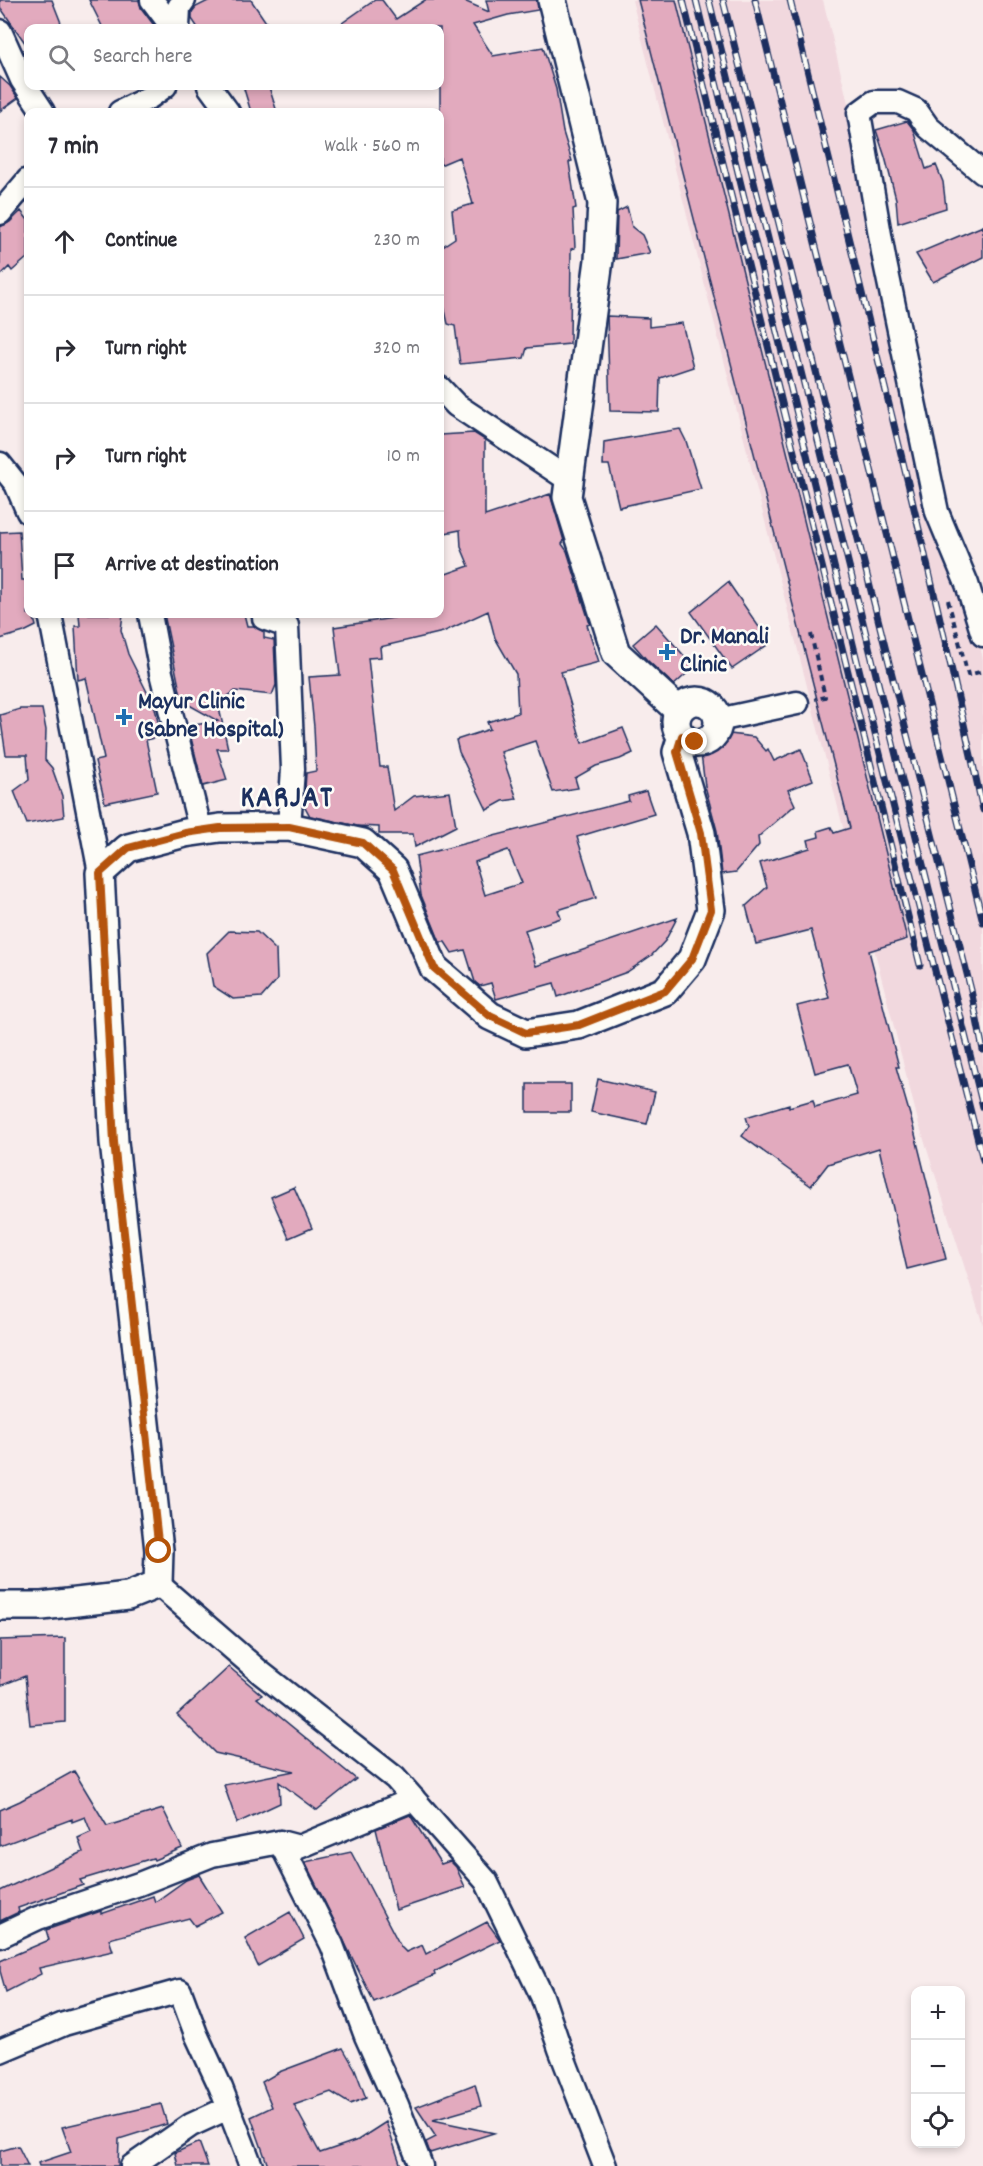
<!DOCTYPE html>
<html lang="en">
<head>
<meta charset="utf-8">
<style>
	:root { --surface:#fff; --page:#f2f2f3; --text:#2b2b33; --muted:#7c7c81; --line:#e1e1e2 }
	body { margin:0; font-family:Dekko,sans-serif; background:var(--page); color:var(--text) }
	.controls { position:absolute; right:18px; bottom:18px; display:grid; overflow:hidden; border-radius:12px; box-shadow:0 3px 9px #0003 }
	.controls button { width:54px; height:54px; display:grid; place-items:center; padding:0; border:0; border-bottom:2px solid var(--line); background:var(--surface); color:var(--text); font:30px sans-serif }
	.stop { position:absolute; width:18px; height:18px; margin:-14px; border:4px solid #b45309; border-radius:50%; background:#fff }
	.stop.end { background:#b45309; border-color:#fff; box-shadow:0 2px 6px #0008 }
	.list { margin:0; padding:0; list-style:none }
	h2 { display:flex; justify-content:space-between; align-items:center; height:78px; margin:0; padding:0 24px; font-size:26px }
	h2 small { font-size:20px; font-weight:400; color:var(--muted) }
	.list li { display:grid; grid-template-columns:39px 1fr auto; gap:18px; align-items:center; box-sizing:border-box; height:108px; padding:0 24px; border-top:2px solid var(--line) }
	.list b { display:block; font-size:22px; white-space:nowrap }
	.list em { font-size:20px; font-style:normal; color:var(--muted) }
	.icon { flex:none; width:33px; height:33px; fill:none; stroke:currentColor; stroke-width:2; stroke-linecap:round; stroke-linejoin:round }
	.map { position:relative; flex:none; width:983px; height:2166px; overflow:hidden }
	.search { position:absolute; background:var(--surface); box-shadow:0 3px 9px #0003; left:24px; top:24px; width:420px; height:66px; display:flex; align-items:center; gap:15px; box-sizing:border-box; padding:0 21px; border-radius:12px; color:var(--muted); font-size:22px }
	.panel { position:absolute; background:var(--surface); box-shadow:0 3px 9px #0003; left:24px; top:108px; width:420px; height:510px; border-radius:12px }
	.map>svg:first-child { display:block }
	.built { fill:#f1d8de }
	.building { fill:#e2aabe; stroke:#1b2f5e; stroke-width:1.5; fill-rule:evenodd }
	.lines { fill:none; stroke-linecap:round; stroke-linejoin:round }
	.minor-casing { stroke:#1b2f5e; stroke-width:27 }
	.tertiary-casing { stroke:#1b2f5e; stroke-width:32 }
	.path { stroke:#1b2f5e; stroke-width:4; stroke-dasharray:6 4.5; stroke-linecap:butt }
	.minor { stroke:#fdfcf7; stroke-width:22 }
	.tertiary { stroke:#fdfcf7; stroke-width:27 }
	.rail-casing { stroke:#1b2f5e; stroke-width:7 }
	.rail { stroke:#fdfcf7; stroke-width:4.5; stroke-dasharray:14; stroke-linecap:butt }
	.route { stroke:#b45309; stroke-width:8 }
	.poi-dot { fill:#1f6fb2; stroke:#fdfcf7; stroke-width:2 }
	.labels { text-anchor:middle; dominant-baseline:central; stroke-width:5; stroke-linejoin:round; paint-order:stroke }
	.poi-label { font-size:24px; font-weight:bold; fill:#1b2f5e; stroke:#fdfcf7; text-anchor:start }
	.district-label { font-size:30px; font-weight:bold; letter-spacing:1.5px; fill:#1b2f5e; stroke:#fdfcf7 }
</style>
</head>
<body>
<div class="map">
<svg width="983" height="2166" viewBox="0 0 983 2166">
	<rect width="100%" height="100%" fill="#f8ecec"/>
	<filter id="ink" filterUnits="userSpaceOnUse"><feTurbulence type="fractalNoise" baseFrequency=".0167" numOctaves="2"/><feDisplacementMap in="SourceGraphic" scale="12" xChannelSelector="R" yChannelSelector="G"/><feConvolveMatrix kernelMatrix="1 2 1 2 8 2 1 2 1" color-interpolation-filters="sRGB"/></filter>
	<g filter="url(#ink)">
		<path class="built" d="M632,0H823L983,659V1325L918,1121Z"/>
		<path class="building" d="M0,0H52L63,28H28V47L0,7Z
			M89,0H139L141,8L156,28H103Z
			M210,0H251L270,28H198L192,19V12L196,7Z
			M375,0H382L396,19L425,0H462L489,12L486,0H537L538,10L508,15L473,25L493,56L543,47L556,89L563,132L572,161L569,162L576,208L573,209L575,248L571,249L570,344L527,348L524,358L460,364L455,326L448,324L440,288V248L455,238L452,210L473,204L459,157L440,165V28H335Z
			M638,0H676L907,939L869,951L899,1067H896L912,1122L946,1259L907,1269L879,1148L828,1164L811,1186L742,1136L749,1126L746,1117L789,1104V1107L813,1100L815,1107L857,1095L848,1064L815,1073L797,1006L829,998L811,930L756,944L746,906L767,887L760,863L810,848L808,840L819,837L818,831L831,827L834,833L850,828Z
			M0,77L10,86L18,98L0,111Z
			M252,86L269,87L277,112H251L244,89Z
			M907,121L914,130L926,169L936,165L943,182L946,208L898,223L896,199L885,157L876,130Z
			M627,207L632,227L642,235L650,253L616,259L617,212Z
			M21,211L28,220V257L12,271L9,267L0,276V227L10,222Z
			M983,226V257L933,282L916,254Z
			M607,316L649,318V327L682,323L693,367L660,378L659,412L610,411Z
			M680,429L686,441L701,489L619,507L609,465H603L604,442Z
			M474,433L485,440V516L550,494L564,541L562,544L567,551L590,624L587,625L599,662L561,672L582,743L623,728L633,753L620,759L596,766L575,778L578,788L553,792L535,741L501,752L517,799L503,801L487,810L459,752L456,740L490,729L487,722L518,713L516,674L495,638L488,611L443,632L380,647L381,657L368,658L380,767H387L394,811L414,796L450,792L456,826L415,847L413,834H379V827L357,826L310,816L304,805L306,773L316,771L314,727L309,677L340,675L334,627L394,618L393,614H440V576L469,566L461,547L460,530L440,534V435Z
			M19,531L22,580H27L28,614H33L36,626L24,632L0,639V532Z
			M728,582L770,643L732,669L691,612Z
			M79,614H123L121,630L128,654L155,708L161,736L146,740L157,792L105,803L95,761L104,759L86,678L78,680L75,626H80Z
			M164,614H244L247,626H254L264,632V638L274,640L276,685L272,695L235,691L218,703L228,749H217L227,780L203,786L188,726L218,721L182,701Z
			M656,624L694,667L674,685L647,660L633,644Z
			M20,709H42L46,730L45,760L52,768L62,796L64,817L27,824L14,791L29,780L27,755H6L0,715Z
			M730,734L754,737L766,751L768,749L774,761L801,749L813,780L788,790L795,805L758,837L759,845L736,872L722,874L717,831L705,786L700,746Z
			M646,791L654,814L577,837L596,898L558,910L561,918L525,930L536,966L677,918L665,941L652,955L627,972L558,997L554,983L496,999L491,983L480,986L475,982L465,950L452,953L445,942H440L421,895L416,856L629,801L628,796ZM508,850L522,883L485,895L475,862Z
			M229,931L257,932L276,950L277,980L262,997L233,999L213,986L207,953Z
			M598,1079L655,1092L647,1124L591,1112Z
			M527,1084H571V1112H527Z
			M294,1187L312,1228L289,1238L271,1197Z
			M65,1638V1722L30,1725L25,1676L0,1686V1640Z
			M229,1667L262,1695L257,1698L356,1779L317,1810L279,1782L280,1803L237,1823L224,1785L294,1771L215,1753L177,1715Z
			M74,1771L107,1826L163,1809L182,1848L154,1860L153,1858L80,1880L83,1885L18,1908L19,1912L0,1921V1891L83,1852L78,1838L91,1832L85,1817L72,1822V1819L0,1846V1810L20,1801Z
			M410,1815L441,1864L450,1861L456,1867L465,1887L396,1910L376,1829Z
			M351,1852L401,1947L406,1952L422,1945L426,1954L487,1922L500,1940L434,1972L435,1975L374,2002L305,1862Z
			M199,1875L222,1912L195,1926L189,1918L109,1939L113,1951L39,1968L41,1974L6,1992L0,1971V1961L49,1940L46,1930L101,1911V1914L153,1896L155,1902L186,1880Z
			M290,1912L304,1939L258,1966L245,1938Z
			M343,2048L355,2069L366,2098L350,2104L331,2092L294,2105L320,2153L358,2140L386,2122L401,2166H268L251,2117L272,2107L262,2082L279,2072Z
			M475,2084L481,2106L433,2120L494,2133L430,2153L426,2142L436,2137L416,2107Z
			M161,2104L167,2124L119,2139L118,2166H39L38,2163L71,2152L62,2127Z
			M199,2142L208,2166H178L175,2153Z
			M18,2146L28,2166H0V2151Z"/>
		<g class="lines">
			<g class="minor-casing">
				<path id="minor" d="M152,0L173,28
					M178,28L179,7L184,0
					M0,31L22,80L43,112
					M209,86L228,112
					M120,112L150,97L165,86
					M983,173L928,127L916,110L898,102H874L859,113L884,258L937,512L967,584L983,635
					M0,213L28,180
					M440,388L456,405L569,480
					M0,464L16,484L28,512
					M50,614L100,873
					M150,614L161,673L200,828L202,831
					M264,614V618L287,626L293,769L289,827
					M718,720L797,703
					M158,1584L261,1673L395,1778L486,1881L542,1996L560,2049L605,2166
					M280,1842L299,1847L414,1799
					M0,1936L38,1918L139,1884L212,1855L280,1842L332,1945L366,2036L397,2105L421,2166
					M0,2051L64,2024L180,1991L196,2034L221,2088L251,2166
					M132,2166L191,2125L228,2108"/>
			</g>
			<g class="tertiary-casing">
				<path id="tertiary" d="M552,0L602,203L599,260L567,497L616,653L679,711
					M676 722a21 21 0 1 1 42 0a21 21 0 1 1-42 0Z
					M0,1606H42L128,1596L158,1584L159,1550L114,1142L100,873L128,848L185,833L220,828L289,827L363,843L393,870L434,968L490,1016L526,1033L579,1025L665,991L692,959L711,910L701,833L677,752L682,736"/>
			</g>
			<path class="path" d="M948,600L968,675L983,671
				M811,634L825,697L815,699"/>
			<use href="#minor" class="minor"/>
			<use href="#tertiary" class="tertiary"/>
			<g class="rail-casing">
				<path id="rail" d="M683,0L920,965
					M696,0L874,730L983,1160
					M709,0L983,1107
					M723,0L971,990L983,1050
					M755,0L983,922
					M790,0C856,270 924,539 983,810"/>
			</g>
			<use href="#rail" class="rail"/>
		</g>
	</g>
	<g class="lines" filter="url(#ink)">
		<path class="route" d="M159,1551L114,1142L100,873L128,848L185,833L220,828L289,827L363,843L393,870L434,968L490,1016L526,1033L579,1025L665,991L692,959L711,910L701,833L677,752L682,736L695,742"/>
	</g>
	<g class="poi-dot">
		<path d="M664 643h6v6h6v6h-6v6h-6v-6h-6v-6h6z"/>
		<path d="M121 708h6v6h6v6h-6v6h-6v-6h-6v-6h6z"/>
	</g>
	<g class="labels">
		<g class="poi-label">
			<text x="680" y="638">Dr. Manali<tspan x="680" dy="28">Clinic</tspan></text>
			<text x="138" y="703">Mayur Clinic<tspan x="138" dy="28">(Sabne Hospital)</tspan></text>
		</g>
		<g class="district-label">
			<text x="287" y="800">KARJAT</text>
		</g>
	</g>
</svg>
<div class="controls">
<button>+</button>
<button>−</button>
<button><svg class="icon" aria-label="locate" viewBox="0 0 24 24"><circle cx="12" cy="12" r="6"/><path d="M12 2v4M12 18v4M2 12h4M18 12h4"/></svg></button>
</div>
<div class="stop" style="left:159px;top:1551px"></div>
<div class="stop end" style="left:695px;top:742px"></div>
<div class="search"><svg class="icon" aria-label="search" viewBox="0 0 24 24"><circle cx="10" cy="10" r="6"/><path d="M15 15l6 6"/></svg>Search here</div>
<section class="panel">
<h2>7 min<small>Walk · 560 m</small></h2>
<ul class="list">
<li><svg class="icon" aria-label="ahead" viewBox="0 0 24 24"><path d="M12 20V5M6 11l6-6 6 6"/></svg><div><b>Continue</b></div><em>230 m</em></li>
<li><svg class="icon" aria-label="right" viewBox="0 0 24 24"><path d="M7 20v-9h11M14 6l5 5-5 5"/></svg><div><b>Turn right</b></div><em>320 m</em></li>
<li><svg class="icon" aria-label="right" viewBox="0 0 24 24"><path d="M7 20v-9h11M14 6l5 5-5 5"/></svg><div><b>Turn right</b></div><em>10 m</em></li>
<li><svg class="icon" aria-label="arrive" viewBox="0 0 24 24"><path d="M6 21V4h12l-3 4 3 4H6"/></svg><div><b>Arrive at destination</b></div></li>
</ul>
</section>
</div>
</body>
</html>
